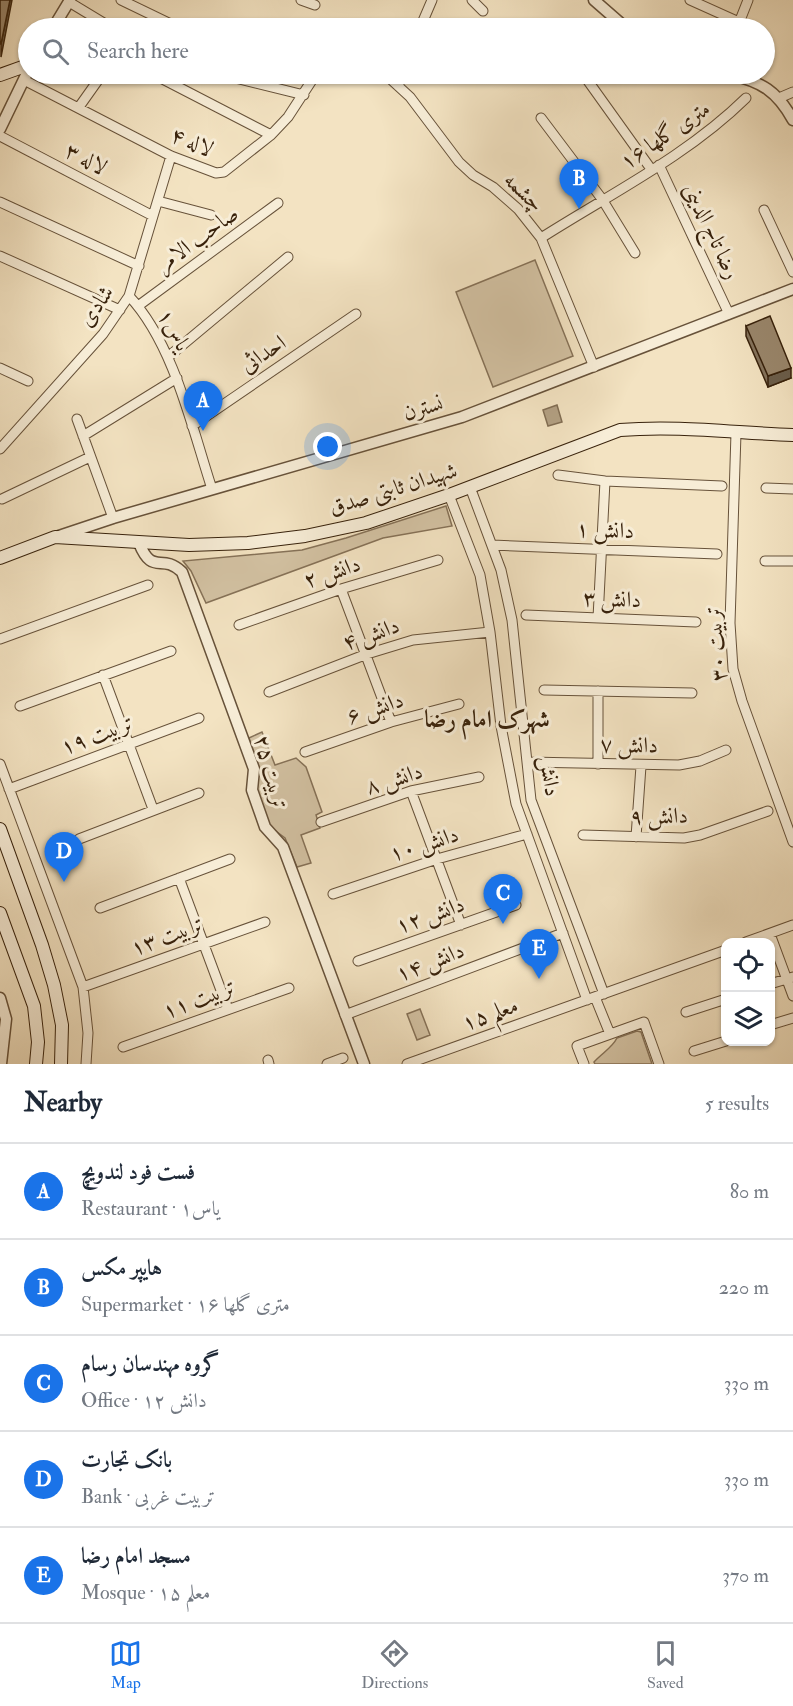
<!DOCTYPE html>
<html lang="en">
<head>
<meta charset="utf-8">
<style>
	:root { --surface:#fff; --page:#f6f6f7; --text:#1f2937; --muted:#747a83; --line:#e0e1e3; --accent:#1a73e8 }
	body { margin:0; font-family:"IM FELL Double Pica",Amiri,serif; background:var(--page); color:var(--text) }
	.controls { position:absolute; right:18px; bottom:18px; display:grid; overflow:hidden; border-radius:12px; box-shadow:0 2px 4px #0004 }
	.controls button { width:54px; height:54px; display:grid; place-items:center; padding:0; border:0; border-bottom:2px solid var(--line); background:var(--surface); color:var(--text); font:30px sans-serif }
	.you { position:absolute; left:328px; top:447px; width:21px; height:21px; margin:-15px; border:4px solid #fff; border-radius:50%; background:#1a73e8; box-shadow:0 0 0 9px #1a73e833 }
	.badge { display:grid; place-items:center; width:39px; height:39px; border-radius:50%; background:var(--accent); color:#fff; font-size:20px; font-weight:700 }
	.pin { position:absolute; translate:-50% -50px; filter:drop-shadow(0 2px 3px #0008) }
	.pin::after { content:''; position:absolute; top:32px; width:21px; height:18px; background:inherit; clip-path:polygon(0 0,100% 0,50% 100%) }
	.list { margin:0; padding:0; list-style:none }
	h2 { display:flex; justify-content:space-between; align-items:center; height:78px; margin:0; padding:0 24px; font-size:26px }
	h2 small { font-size:20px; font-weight:400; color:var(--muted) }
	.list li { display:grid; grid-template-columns:39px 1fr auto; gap:18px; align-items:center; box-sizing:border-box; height:96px; padding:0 24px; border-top:2px solid var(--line) }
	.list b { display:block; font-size:22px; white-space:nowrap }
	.list p { margin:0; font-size:20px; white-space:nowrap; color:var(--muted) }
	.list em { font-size:20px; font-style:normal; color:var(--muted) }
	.icon { flex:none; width:33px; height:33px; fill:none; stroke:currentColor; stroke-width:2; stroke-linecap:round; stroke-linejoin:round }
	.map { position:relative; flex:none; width:793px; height:1064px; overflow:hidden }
	.search { position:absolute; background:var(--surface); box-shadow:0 2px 4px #0004; left:18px; right:18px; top:18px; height:66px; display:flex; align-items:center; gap:15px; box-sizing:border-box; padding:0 21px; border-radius:33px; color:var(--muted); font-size:22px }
	.sheet { height:558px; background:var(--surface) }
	nav { display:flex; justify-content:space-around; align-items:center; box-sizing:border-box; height:84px; border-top:2px solid var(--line); background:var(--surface); font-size:16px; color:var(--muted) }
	nav a { display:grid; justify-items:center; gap:3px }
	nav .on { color:var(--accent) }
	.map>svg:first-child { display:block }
	.green { fill:#d3c2a3; stroke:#867258; stroke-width:1.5 }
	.water { fill:#b3a184; stroke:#826e54; stroke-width:1.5 }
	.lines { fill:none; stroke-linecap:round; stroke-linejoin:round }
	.minor-casing { stroke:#67523a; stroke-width:11 }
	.tertiary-casing { stroke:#67523a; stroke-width:13 }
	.secondary-casing { stroke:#38220c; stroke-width:14 }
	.minor { stroke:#f7edd7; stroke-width:9 }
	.tertiary { stroke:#f7edd7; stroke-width:10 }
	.secondary { stroke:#f7edd7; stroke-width:12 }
	.wall { fill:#84735c; stroke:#38220c; stroke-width:1.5 }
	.shaded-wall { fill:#6b5e4b; stroke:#38220c; stroke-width:1.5 }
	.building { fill:#99866b; stroke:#38220c; stroke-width:1.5 }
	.labels { text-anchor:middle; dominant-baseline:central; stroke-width:6; stroke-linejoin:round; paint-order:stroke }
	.street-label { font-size:22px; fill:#38220c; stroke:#f7edd7 }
	.neighbourhood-label { font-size:24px; font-weight:bold; fill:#38220c; stroke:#f7edd7 }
</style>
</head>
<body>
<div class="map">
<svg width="793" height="1064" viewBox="0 0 793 1064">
	<rect width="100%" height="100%" fill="#f3e3c2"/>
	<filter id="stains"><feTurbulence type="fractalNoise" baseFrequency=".00333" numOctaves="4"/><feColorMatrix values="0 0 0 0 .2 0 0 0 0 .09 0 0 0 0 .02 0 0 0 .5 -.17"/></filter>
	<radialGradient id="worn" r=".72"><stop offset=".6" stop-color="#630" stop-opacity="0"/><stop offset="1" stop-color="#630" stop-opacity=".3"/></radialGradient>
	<path class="green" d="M535,260L573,356L493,387L456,292Z
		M446,506L452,526L383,538L206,603L191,571L183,561L302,550L346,538Z
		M262,732L275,765L296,758L306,767L322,812L316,815L320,828L301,835L311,863L297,867L285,838L269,826L255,786L260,773L249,738Z
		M420,1009L430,1035L417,1040L407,1014Z
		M637,1031L641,1032L652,1064H595L594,1062C602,1053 612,1048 617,1038Z"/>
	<path class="water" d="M557,405L562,422L548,426L543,410Z"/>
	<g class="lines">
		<g class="minor-casing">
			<path id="minor" d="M121,0L179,28
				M301,0L315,5
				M472,0L483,11
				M690,0L739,22
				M69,2L112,28
				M420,28L432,0
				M737,28L748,0
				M153,74L271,135
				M219,74L304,95
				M385,74L410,97L459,162L473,175L493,187L518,209L541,238L594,367
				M583,74L651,169
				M24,80L171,156L216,173L224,172L271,135L288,117L316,74
				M398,86L403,74
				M779,98L793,92
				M79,107L101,76
				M541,118L602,199L635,253
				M0,136L153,216
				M659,165L729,314
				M158,201L211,215
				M0,202L139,266
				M764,210L793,272
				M541,238C610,194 687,156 746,98
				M0,256L120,310
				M129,296C174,344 192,428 212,489
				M138,306L278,203
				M168,357L288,257
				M0,368L28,381
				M77,419L113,518
				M192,426L356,314
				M736,433L730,623L733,669L742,701L793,842
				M83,436L177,378
				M0,449L103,334L129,296L171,156
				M558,475L605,481L722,486
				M470,487L501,570L512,620L531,800L604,994
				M766,488L793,489
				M449,495L480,575L490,632L501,726L516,804L587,1000
				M2,499L90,457
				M492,545L717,554
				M765,561H793
				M341,589L391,722
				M526,615L696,622
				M598,618L605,481
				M239,625L341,589L438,560
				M0,639L148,585
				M103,675L153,809
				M544,690L692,693
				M269,692L367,654L413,640L490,632
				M20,706L171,651
				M305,752L391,722L459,704
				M528,762L679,765L700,761L726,750
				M0,764L83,987L88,1033L86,1064
				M598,764V691
				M9,789L199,718
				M411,791L461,925
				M321,822L411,791L479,777
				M583,835L684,838L700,835L768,811
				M636,837L641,766
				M79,839L199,793
				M179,878L228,1009
				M333,894L437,859L527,834
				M100,908L230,859
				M770,934L793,996
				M746,942L793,925
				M358,961L516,905
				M770,984L793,977
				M83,987L265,922
				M595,997L610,1034
				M686,1012L726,999
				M345,1015L563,933
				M770,1025L793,1018
				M123,1047L289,988
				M694,1051L726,1041
				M268,1060L269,1064
				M327,1064L343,1058
				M407,1064L726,950
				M584,1064L577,1046L644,1022L659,1064"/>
		</g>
		<g class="tertiary-casing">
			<path id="tertiary" d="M594,0L626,28
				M53,28L70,0
				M729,74C762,82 777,91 793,120
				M0,129L28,71
				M59,536L113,518L462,417L793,289
				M139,543C153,577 161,552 182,572L254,769L252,790L265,827L283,847L364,1064
				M0,998L6,1019L1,1064"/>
		</g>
		<g class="secondary-casing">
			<path id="secondary" d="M0,75L28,65
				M0,558L55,537L189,545L248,543L305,536L366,523L449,495L620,430C677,425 736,433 793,435
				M0,829L42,945L54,985L62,1025L61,1064
				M0,913L34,1006L38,1042L36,1064"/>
		</g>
		<use href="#minor" class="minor"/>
		<use href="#tertiary" class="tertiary"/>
		<use href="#secondary" class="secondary"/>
	</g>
	<path class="wall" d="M746,326L791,378L768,387L746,336Z"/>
	<path class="shaded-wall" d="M10,0H12L1,57V44Z
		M791,368V378L768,387V376Z"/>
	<path class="building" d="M0,0H10L1,44H0Z
		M770,316L791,368L768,376L746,326Z"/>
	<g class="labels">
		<g class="street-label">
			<text transform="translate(665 135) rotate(-34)">۱۶ متری گلها</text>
			<text transform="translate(192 142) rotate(23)">لاله ۴</text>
			<text transform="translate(86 159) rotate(28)">لاله ۳</text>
			<text transform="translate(524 192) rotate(44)">چشمه</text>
			<text transform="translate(712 231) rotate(65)">رضا تاج الدینی</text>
			<text transform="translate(197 239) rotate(-36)">صاحب الامر</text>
			<text transform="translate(96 306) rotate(-55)">شادی</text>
			<text transform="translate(174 330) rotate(61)">یاس۱</text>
			<text transform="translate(263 354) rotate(-34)">احداثی</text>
			<text transform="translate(423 408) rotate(-16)">نسترن</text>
			<text transform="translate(393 489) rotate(-17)">شهیدان ثابتی صدق</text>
			<text transform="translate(605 530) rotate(2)">دانش ۱</text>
			<text transform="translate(332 572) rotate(-18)">دانش ۲</text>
			<text transform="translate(612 599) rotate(2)">دانش ۳</text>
			<text transform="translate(371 634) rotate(-19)">دانش ۴</text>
			<text transform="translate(716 644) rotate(-95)">تربیت ۳۰</text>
			<text transform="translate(375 708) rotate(-18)">دانش ۶</text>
			<text transform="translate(97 735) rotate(-20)">تربیت ۱۹</text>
			<text transform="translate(629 745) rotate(1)">دانش ۷</text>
			<text transform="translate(271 772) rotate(75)">تربیت ۲۵</text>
			<text transform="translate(550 776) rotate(82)">دانش</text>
			<text transform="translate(394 779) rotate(-17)">دانش ۸</text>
			<text transform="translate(659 816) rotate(-1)">دانش ۹</text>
			<text transform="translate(424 844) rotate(-17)">دانش ۱۰</text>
			<text transform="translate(430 915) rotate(-19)">دانش ۱۲</text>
			<text transform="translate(167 936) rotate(-20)">تربیت ۱۳</text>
			<text transform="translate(430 962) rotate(-21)">دانش ۱۴</text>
			<text transform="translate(199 999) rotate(-20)">تربیت ۱۱</text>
			<text transform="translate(490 1014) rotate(-20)">معلم ۱۵</text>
		</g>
		<g class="neighbourhood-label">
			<text x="487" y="719">شهرک امام رضا</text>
		</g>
	</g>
	<rect width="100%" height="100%" filter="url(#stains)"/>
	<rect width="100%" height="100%" fill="url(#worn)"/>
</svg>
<div class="controls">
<button><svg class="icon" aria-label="locate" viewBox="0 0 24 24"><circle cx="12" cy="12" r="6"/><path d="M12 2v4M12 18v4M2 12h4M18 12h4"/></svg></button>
<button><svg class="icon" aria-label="layers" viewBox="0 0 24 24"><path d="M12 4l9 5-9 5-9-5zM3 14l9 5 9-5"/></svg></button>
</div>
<div class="you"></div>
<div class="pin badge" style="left:203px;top:431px">A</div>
<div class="pin badge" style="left:579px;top:209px">B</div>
<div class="pin badge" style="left:503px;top:924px">C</div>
<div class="pin badge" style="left:64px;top:882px">D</div>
<div class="pin badge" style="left:539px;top:979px">E</div>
<div class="search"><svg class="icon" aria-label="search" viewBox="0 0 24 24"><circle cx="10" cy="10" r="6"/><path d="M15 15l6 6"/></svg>Search here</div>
</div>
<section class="sheet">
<h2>Nearby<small>5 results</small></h2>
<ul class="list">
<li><span class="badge">A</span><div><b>فست فود لندویچ</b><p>Restaurant · یاس۱</p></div><em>80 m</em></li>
<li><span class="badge">B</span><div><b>هایپر مکس</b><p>Supermarket · ۱۶ متری گلها</p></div><em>220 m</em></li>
<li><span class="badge">C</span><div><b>گروه مهندسان رسام</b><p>Office · دانش ۱۲</p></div><em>330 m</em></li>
<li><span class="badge">D</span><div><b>بانک تجارت</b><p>Bank · تربیت غربی</p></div><em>330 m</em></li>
<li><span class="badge">E</span><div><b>مسجد امام رضا</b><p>Mosque · معلم ۱۵</p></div><em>370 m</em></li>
</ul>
</section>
<nav>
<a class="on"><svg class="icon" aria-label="map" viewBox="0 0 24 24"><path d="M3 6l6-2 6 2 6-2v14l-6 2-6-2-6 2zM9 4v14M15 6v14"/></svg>Map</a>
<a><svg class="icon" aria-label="directions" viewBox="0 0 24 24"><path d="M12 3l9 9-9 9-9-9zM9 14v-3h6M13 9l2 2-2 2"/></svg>Directions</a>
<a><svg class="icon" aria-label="saved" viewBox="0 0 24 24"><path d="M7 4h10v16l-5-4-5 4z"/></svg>Saved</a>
</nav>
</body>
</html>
